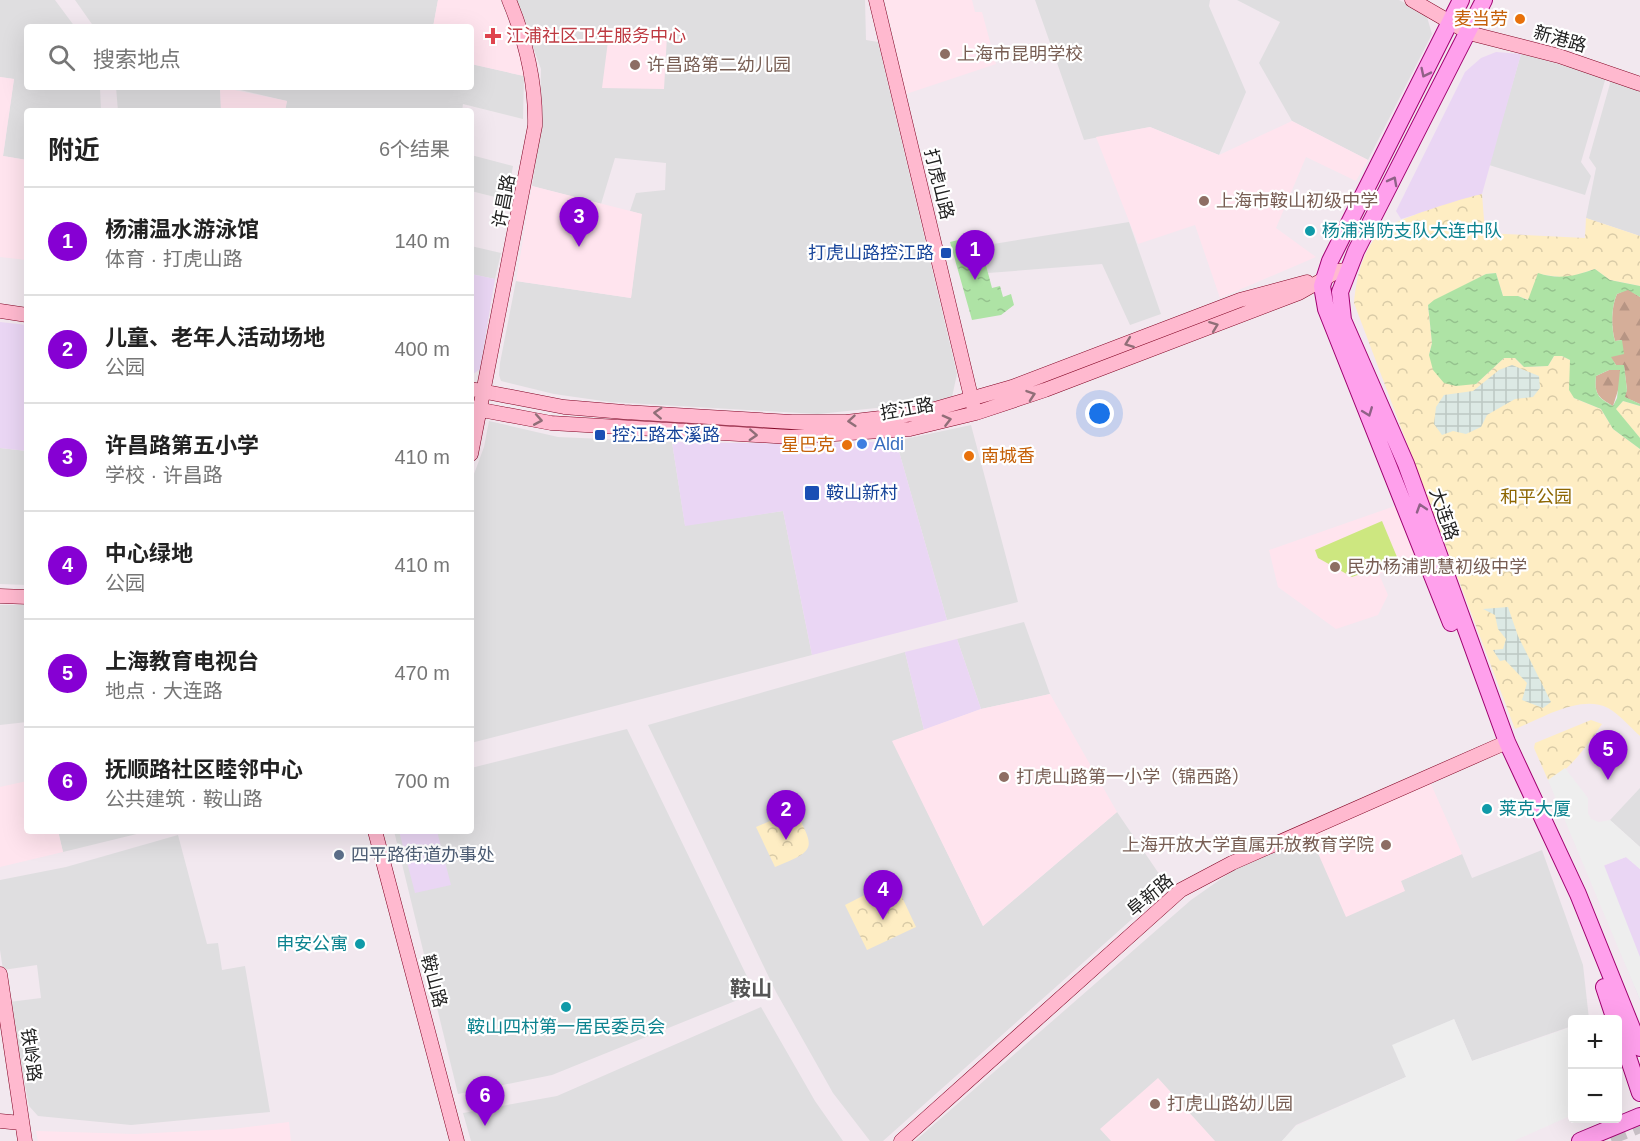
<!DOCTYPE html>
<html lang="zh">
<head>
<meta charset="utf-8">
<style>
	:root { --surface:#fff; --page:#f2f2f2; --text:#222; --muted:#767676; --line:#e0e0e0; --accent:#8600d3 }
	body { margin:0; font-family:Arial,"Noto Sans SC",sans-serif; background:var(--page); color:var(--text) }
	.controls { position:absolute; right:18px; bottom:18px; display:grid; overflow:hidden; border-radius:6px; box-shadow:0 6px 24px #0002 }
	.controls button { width:54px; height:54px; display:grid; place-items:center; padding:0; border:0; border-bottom:2px solid var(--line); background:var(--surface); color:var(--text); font:30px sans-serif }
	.you { position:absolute; left:1100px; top:414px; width:21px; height:21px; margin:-15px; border:4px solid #fff; border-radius:50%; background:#1a73e8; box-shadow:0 0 0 9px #1a73e833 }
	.badge { display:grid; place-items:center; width:39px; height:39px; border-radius:50%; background:var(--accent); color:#fff; font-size:20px; font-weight:700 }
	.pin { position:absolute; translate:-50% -50px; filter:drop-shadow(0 2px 3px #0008) }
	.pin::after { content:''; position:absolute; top:32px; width:21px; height:18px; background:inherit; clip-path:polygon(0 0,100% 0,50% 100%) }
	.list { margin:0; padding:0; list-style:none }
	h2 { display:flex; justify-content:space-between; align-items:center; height:78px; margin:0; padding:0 24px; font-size:26px }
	h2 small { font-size:20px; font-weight:400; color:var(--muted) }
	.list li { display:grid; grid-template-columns:39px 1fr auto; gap:18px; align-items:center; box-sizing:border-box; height:108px; padding:0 24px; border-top:2px solid var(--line) }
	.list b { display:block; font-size:22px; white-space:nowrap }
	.list p { margin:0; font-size:20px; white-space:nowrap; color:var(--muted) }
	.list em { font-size:20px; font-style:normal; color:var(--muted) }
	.icon { flex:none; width:33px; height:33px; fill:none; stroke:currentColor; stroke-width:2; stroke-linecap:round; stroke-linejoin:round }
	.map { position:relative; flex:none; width:1640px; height:1141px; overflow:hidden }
	.search { position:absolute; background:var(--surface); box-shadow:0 6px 24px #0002; left:24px; top:24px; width:450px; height:66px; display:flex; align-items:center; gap:15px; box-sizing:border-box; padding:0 21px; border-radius:6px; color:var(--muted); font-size:22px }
	.panel { position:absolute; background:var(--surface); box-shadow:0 6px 24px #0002; left:24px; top:108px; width:450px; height:726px; border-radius:6px }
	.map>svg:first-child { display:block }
	.residential { fill:#dfdee0 }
	.commercial { fill:#ead6f4 }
	.education { fill:#ffe4ee }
	.forest { fill:url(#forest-firs) }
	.park { fill:url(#park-crowns) }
	.pitch { fill:#cde780 }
	.parking { fill:#eee }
	.plaza { fill:url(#plaza-grid) }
	.water { fill:url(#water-ripples); fill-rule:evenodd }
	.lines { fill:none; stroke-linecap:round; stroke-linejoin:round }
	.primary-tunnel { stroke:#c8c0c6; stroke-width:16; stroke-dasharray:16 8; stroke-linecap:butt }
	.secondary-casing { stroke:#810021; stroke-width:15 }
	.primary-casing { stroke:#9f006f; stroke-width:18 }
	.secondary { stroke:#ffb9cf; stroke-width:14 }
	.primary { stroke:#ffa0ec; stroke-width:16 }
	.oneway { stroke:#906187 }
	.oneway2 { stroke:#906e78 }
	.food-dot { fill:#e8710a; stroke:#fff; stroke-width:2 }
	.health-dot { fill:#e0444e; stroke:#fff; stroke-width:2 }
	.education-dot { fill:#8d6e63; stroke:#fff; stroke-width:2 }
	.culture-dot { fill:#0f9aa8; stroke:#fff; stroke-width:2 }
	.transit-dot { fill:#1a4fb4; stroke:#fff; stroke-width:2 }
	.shop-dot { fill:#3f7fe0; stroke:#fff; stroke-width:2 }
	.service-dot { fill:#5c6f8a; stroke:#fff; stroke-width:2 }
	.labels { text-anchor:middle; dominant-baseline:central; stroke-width:4.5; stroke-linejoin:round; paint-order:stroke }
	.food-label { font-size:18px; fill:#c56008; stroke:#fff; text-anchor:end }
	.health-label { font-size:18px; fill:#be3a42; stroke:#fff; text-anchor:start }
	.street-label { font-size:18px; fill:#222; stroke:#fff }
	.education-label { font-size:18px; fill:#785e54; stroke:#fff; text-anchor:start }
	.culture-label { font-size:18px; fill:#0d838f; stroke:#fff; text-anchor:start }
	.transit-label { font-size:18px; fill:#164399; stroke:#fff; text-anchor:start }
	.shop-label { font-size:18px; fill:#366cbe; stroke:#fff; text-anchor:start }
	.park-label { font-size:18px; fill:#8d6602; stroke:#fff }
	.service-label { font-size:18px; fill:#4e5e75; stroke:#fff; text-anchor:start }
	.quarter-label { font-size:21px; font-weight:bold; fill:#555; stroke:#fff }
</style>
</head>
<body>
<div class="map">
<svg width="1640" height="1141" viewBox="0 0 1640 1141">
	<defs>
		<pattern id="forest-firs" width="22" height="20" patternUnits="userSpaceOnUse" patternTransform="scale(1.5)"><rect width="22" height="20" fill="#d5ae99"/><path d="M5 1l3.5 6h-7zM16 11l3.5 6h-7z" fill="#b79584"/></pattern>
		<pattern id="park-crowns" width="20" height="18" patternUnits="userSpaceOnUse" patternTransform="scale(1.5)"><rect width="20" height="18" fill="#feedc3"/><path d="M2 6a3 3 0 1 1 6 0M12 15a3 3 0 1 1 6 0" fill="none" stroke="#d9cba7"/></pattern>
		<pattern id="plaza-grid" width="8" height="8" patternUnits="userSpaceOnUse" patternTransform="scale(1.5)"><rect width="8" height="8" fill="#dce9e4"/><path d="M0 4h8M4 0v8" fill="none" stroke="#bcc8c3"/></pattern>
		<pattern id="water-ripples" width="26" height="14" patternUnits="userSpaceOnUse" patternTransform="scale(1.5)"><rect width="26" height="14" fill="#aee3a5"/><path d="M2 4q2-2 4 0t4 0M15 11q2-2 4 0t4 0" fill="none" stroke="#95c28e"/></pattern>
	</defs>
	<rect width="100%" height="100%" fill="#f2e8ef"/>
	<path class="residential" d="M0,0H55L75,27H27V87H100L101,111H27V160L3,156L14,79L0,77Z
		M75,0H438L433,27H94Z
		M516,0H865L866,40L878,42L957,374L952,397L945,401L818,414L610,402L554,394L501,381L499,375L500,363L516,281L631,298L641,214L630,211L636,193L665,190L666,163L615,158L601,204L532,186L540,132L541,69Z
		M1035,0H1210L1209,6L1246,92L1219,155L1150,127L1084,140Z
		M1237,0H1399L1419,10L1427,17L1432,34L1368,160L1292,121L1259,63L1280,22Z
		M1521,54L1606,77L1581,162L1591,176L1585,195L1489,165Z
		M471,64L524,76L523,119L463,104L462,111H285L287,101L228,87H471Z
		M1611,80L1640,90V236L1586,218L1596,168L1589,158Z
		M116,87H220L221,111H118Z
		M471,155L513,166L507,200L471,191Z
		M1129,222L1161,314L1130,325L1102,264L988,273L981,246Z
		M471,246L501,253L495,279L471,274Z
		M489,421L558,437L672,442L685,525L783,511L812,655L471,743V482L484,447Z
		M971,425L1018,602L947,620L896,441Z
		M0,448L27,451V585L0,584Z
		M0,605H27V722L0,725Z
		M1024,622L1050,694L981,709L957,639Z
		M905,652L924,730L893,741L983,926L1117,812L1168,887L883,1141H870L833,1093L776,992L648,725Z
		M627,729L755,993L552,1075L458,1094L394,831H471V768Z
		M1640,788V847L1610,820Z
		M58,831H149L63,852Z
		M178,835L207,944L218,943L222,970L245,966L270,1112L131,1125L38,1116L29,1106L9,1002L41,998L37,965L3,970L0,950V880L66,867Z
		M1310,835L1404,891L1400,881L1462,854L1472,878L1542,850L1583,965L1589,1019L1572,1020V1026L1472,1061L1454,1019L1406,1077L1296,1125L1282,1141H915L1191,900L1238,867Z
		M761,1007L815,1101L843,1141H471L463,1113L557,1096Z"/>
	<path class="commercial" d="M1496,52L1521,54L1482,194L1401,219L1396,211L1465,72L1481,58Z
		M471,274L495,279L480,369L472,375Z
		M0,322L27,325V451L0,448Z
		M896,441L947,620L812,655L783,511L685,526L672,442L806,444Z
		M957,639L981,709L924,730L905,652Z
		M399,831H437L451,885L415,893Z
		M1626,857L1640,869V1000L1588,872Z"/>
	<path class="education" d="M438,0H500L518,45L524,76L471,64V27H433Z
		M885,0H972L975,12H982L996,64L906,94Z
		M667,36L664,89L602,88L608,41Z
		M0,77L14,79L3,156L27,160V260L0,257Z
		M220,87L287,101L285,111H221Z
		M1292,121L1368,160L1356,181L1306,157L1276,228L1316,257L1220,298L1195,225L1138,244L1096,137L1150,127L1219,155Z
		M532,186L642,214L631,298L516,281Z
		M1395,506L1416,560L1379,574L1388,595L1378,615L1336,629L1278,587L1269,550Z
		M1050,694L1117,812L983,926L892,741L981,709Z
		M27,781V831H58L63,852L0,867V787Z
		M1430,782L1462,854L1401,881L1405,891L1346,917L1310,835Z
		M1158,1078L1215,1141H1111L1100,1129Z
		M289,1122L291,1141H38L36,1131L135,1134L232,1129Z"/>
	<path class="forest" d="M1628,289L1640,297V404L1624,397L1627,390L1624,366L1616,365L1610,357L1622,340L1615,341C1611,327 1611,307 1617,294Z
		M1609,370H1620V384L1613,406C1598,397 1594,394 1596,376Z"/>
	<path class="park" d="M1482,194L1485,233L1585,238L1586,218L1640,236V286L1610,280L1595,269L1567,278L1538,274L1529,300L1518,296H1503L1496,273L1486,274L1428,305L1432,343L1429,355L1476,384L1504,358H1515L1524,367L1548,366L1554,356H1562L1570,360L1574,398L1601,409L1613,429L1640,449V736C1630,727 1620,715 1608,708C1580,694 1541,719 1515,729L1354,303C1356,278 1362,254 1378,234C1387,221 1464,198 1482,194Z
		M1623,401L1640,406V438L1615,409Z
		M1591,720L1602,724C1591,740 1567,775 1548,780L1534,748L1535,743Z
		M795,810C815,849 817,850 775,867L756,827Z
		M894,880L916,927L867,950L845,905Z"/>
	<path class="pitch" d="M1382,521L1397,557L1395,561L1352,577L1318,558L1315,550Z"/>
	<path class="parking" d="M1565,768L1588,798V813L1591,819L1599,822L1610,820L1640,847V869L1626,857L1604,865L1640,957V1000L1548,780Z
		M1454,1019L1472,1061L1571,1027L1572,1115L1514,1141H1282L1296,1126L1406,1077L1392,1045Z"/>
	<path class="plaza" d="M1512,365L1539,376L1540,388L1533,397L1515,399L1487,415L1481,427L1466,434L1453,431L1442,435L1434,424L1436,407L1444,395L1473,391L1499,370Z
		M1508,607L1518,636L1551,702L1543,708L1522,700L1527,683L1505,660L1500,661L1493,650L1503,649L1506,639L1498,629L1495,615L1483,609Z"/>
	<path class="water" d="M978,235L992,288L1000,286L1003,297L1011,294L1014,305L1001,315L972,320L950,242Z
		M1595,269L1610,280L1640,286V297L1628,290L1617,294C1611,307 1611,327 1615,341L1622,340L1624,354L1611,357L1616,365H1624L1627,390L1625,397L1640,404V406L1623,401L1616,409L1640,438V449L1613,429L1601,409L1574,398L1569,390L1570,360L1562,356H1554L1548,366L1524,367L1515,358H1504L1476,384L1456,386L1444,383L1433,370L1429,355L1432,343L1428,305L1434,300L1486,274L1496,273L1503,296H1518L1528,300L1538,273C1559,280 1575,276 1595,269ZM1609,370H1620L1617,398L1613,406C1598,398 1594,394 1596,376Z"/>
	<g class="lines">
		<path class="primary-tunnel" d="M1610,1137L1640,1125"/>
		<g class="secondary-casing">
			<path id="secondary" d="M876,0L973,405
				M1412,0L1469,33L1559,56L1640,84
				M0,311L27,315
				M471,389L564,407L624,412L792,422H846L898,416L921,413L1012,387L1240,300L1307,282
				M471,408L551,423L790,437L910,429L976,413L1045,390L1299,293L1338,271L1347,270
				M471,454L535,126C536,82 526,41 509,0
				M0,596L27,597
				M375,831L457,1141
				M0,974L25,1141
				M0,1121L21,1123
				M901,1141L1181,890L1232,863L1507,742"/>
		</g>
		<g class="primary-casing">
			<path id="primary" d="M1484,0L1356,251L1340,292L1343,320L1406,464L1507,742L1578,894L1640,1048
				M1451,623L1326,309L1322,286L1330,261L1461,0
				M1604,987L1615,1020
				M1618,1027L1640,1093
				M1580,1141L1640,1116"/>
		</g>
		<use href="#secondary" class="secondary"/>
		<use href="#primary" class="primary"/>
	</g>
	<defs><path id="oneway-chevron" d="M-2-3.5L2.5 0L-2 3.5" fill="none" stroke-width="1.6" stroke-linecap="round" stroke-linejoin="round" transform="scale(1.5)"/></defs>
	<g class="oneway">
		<use href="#oneway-chevron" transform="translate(1425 73) rotate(116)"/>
		<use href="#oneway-chevron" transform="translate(1393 181) rotate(-62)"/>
		<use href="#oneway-chevron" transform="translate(1368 412) rotate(69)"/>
		<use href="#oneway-chevron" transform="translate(1421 508) rotate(-108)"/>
	</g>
	<g class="oneway2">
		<use href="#oneway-chevron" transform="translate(1214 326) rotate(-21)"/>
		<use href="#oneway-chevron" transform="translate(1129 343) rotate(159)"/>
		<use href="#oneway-chevron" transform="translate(1031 395) rotate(-19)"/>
		<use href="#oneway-chevron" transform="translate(658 413) rotate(-177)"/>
		<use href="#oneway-chevron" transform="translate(538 420) rotate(10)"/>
		<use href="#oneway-chevron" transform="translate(947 420) rotate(-14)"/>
		<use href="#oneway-chevron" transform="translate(852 421) rotate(175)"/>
		<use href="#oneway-chevron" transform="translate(753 435) rotate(3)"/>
	</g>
	<g class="food-dot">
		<circle cx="1520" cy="19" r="6"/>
		<circle cx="847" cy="445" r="6"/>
		<circle cx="969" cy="456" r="6"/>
	</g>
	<path class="health-dot" d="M490 27h6v6h6v6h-6v6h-6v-6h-6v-6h6z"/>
	<g class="education-dot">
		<circle cx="945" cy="54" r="6"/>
		<circle cx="635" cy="65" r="6"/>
		<circle cx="1204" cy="201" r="6"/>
		<circle cx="1335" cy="567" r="6"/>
		<circle cx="1004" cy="777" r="6"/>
		<circle cx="1386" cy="845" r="6"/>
		<circle cx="1155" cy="1104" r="6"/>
	</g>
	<g class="culture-dot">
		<circle cx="1310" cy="231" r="6"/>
		<circle cx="1487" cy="809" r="6"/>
		<circle cx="360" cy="944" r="6"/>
		<circle cx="566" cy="1007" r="6"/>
	</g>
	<g class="transit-dot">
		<rect x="940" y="247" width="12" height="12" rx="3"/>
		<rect x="594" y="429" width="12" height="12" rx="3"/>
		<rect x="804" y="485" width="16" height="16" rx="3"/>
	</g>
	<circle class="shop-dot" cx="862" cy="444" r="6"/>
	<circle class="service-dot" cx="339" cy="855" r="6"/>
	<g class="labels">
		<g class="food-label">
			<text x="1508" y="19">麦当劳</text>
			<text x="835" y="445">星巴克</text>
			<text x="981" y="456" text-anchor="start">南城香</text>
		</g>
		<g class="health-label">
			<text x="506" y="36">江浦社区卫生服务中心</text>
		</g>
		<g class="street-label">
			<text transform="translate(1560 39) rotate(16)">新港路</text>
			<text transform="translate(939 184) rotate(76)">打虎山路</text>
			<text transform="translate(504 201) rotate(-79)">许昌路</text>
			<text transform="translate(907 409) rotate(-10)">控江路</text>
			<text transform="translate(1444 514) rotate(71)">大连路</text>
			<text transform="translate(1150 895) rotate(-40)">阜新路</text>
			<text transform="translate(434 981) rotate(75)">鞍山路</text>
			<text transform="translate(31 1055) rotate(82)">铁岭路</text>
		</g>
		<g class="education-label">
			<text x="957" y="54">上海市昆明学校</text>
			<text x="647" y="65">许昌路第二幼儿园</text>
			<text x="1216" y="201">上海市鞍山初级中学</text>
			<text x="1347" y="567">民办杨浦凯慧初级中学</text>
			<text x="1016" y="777">打虎山路第一小学（锦西路）</text>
			<text x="1374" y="845" text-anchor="end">上海开放大学直属开放教育学院</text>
			<text x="1167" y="1104">打虎山路幼儿园</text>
		</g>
		<g class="culture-label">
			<text x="1322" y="231">杨浦消防支队大连中队</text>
			<text x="1499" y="809">莱克大厦</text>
			<text x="348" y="944" text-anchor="end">申安公寓</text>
			<text x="566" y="1027" text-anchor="middle">鞍山四村第一居民委员会</text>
		</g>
		<g class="transit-label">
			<text x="934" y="253" text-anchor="end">打虎山路控江路</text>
			<text x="612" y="435">控江路本溪路</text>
			<text x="826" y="493">鞍山新村</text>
		</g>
		<g class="shop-label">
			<text x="874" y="444">Aldi</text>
		</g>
		<g class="park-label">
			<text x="1536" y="497">和平公园</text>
		</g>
		<g class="service-label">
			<text x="351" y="855">四平路街道办事处</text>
		</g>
		<g class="quarter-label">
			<text x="751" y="988">鞍山</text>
		</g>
	</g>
</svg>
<div class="controls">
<button>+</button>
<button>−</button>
</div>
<div class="you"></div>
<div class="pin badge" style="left:975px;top:280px">1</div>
<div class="pin badge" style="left:786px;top:840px">2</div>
<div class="pin badge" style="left:579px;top:247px">3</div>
<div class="pin badge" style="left:883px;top:920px">4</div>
<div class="pin badge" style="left:1608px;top:780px">5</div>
<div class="pin badge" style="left:485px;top:1126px">6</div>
<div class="search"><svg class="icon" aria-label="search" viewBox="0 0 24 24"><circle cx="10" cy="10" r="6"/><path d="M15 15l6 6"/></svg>搜索地点</div>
<section class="panel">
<h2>附近<small>6个结果</small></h2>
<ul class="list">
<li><span class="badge">1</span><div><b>杨浦温水游泳馆</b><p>体育 · 打虎山路</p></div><em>140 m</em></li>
<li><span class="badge">2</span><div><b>儿童、老年人活动场地</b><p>公园</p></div><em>400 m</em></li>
<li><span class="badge">3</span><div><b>许昌路第五小学</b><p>学校 · 许昌路</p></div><em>410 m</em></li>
<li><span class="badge">4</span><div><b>中心绿地</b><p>公园</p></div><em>410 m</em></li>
<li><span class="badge">5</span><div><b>上海教育电视台</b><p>地点 · 大连路</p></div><em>470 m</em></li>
<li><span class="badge">6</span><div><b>抚顺路社区睦邻中心</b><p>公共建筑 · 鞍山路</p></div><em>700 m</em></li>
</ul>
</section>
</div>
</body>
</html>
